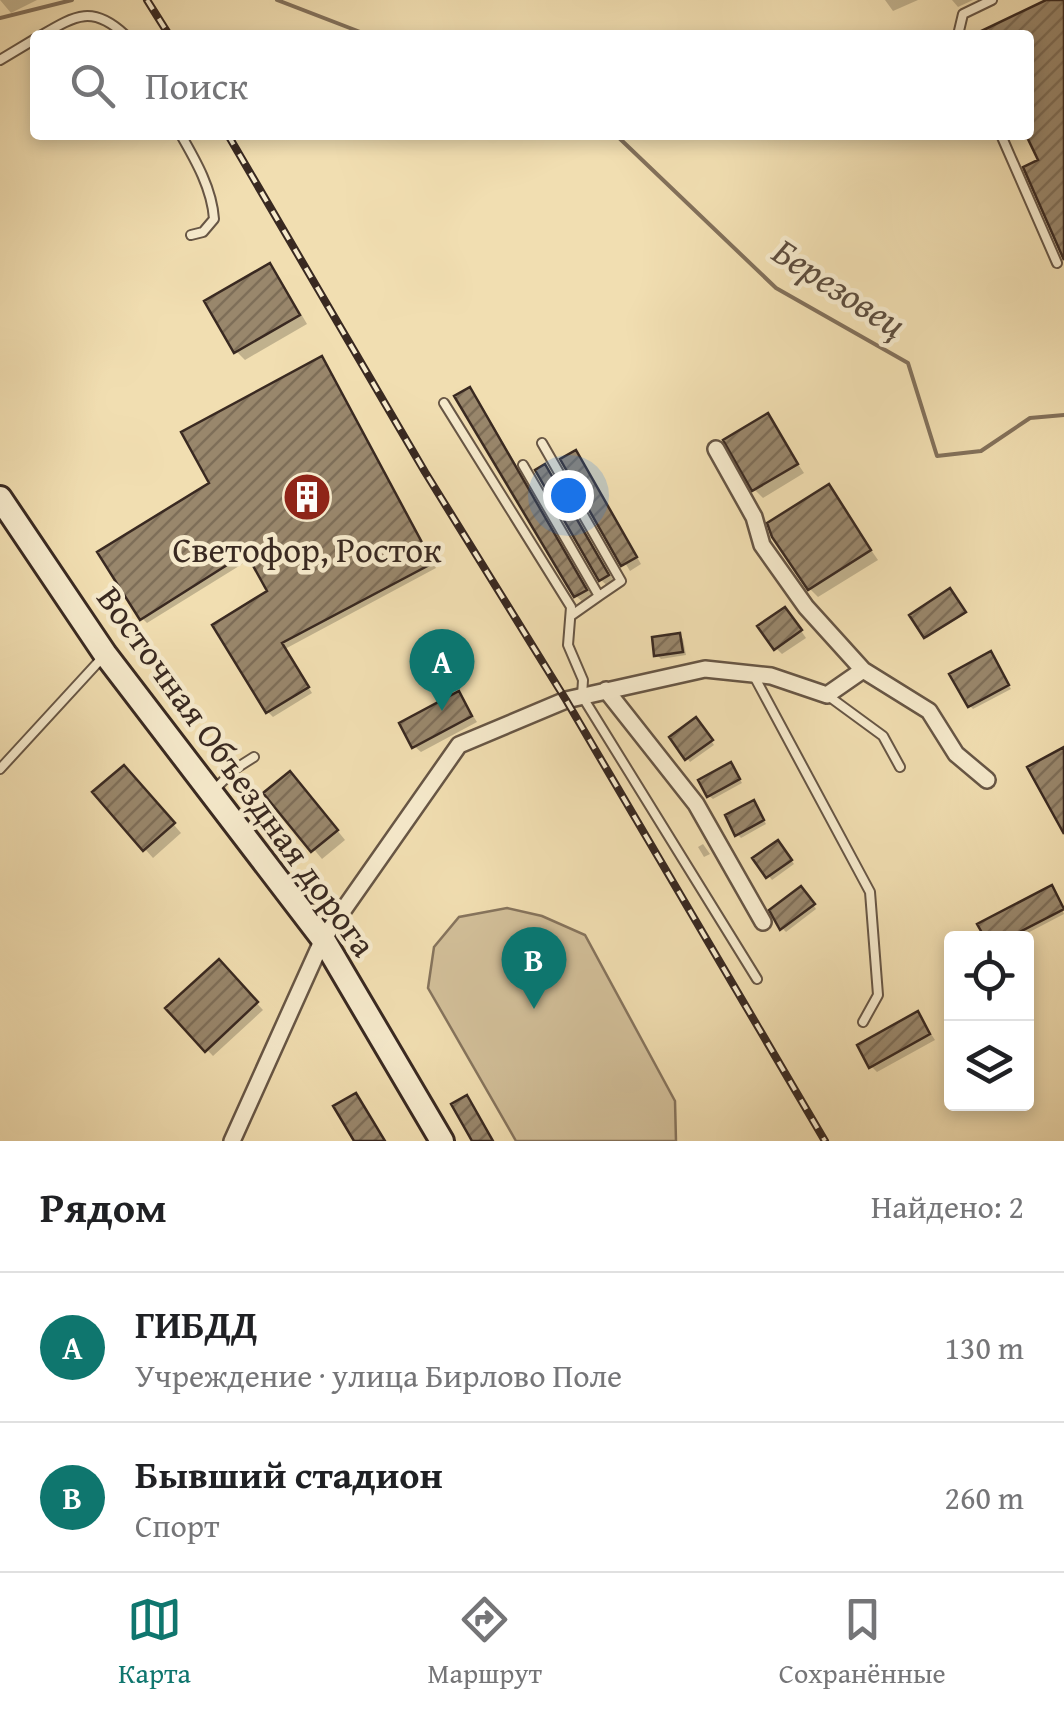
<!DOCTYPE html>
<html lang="ru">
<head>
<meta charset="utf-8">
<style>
	:root { --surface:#fff; --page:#f2f2f2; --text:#202124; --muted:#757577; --line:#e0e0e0; --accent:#0f766e }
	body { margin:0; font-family:"Gentium Book Plus",serif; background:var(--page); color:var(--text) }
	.controls { position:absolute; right:30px; bottom:30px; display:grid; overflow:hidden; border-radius:10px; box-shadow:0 5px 15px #0003 }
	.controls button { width:90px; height:90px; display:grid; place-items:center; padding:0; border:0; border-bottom:2px solid var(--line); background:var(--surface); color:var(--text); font:50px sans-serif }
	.you { position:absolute; left:568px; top:495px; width:35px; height:35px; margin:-25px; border:8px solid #fff; border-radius:50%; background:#1a73e8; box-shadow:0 0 0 15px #1a73e833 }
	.badge { display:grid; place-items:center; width:65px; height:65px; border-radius:50%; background:var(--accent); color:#fff; font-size:32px; font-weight:700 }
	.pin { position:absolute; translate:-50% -82px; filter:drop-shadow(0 2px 5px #0008) }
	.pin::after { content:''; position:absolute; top:52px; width:35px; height:30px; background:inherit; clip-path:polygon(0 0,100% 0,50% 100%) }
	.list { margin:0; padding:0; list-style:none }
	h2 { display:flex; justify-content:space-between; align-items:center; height:130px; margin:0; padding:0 40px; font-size:42px }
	h2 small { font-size:32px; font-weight:400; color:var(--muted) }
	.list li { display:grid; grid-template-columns:65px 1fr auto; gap:30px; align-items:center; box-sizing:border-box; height:150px; padding:0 40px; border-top:2px solid var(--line) }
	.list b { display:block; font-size:38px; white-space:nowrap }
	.list p { margin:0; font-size:32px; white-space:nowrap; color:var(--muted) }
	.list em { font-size:32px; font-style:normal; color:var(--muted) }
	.icon { flex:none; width:55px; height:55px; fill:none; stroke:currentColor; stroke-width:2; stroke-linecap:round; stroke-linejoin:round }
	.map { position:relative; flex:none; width:1064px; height:1141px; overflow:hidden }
	.search { position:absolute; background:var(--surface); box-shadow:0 5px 15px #0003; left:30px; right:30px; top:30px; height:110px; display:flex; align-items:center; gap:25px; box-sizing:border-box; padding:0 35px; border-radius:10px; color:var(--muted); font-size:38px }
	.sheet { height:430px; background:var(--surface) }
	nav { display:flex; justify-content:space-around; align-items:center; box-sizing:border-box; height:140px; border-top:2px solid var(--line); background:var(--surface); font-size:28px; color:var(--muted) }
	nav a { display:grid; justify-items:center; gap:5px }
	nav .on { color:var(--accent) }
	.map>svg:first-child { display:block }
	.garden { fill:#d2bf99; stroke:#86745d; stroke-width:2.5 }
	.shadow { fill:#0003 }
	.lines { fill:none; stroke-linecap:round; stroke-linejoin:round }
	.stream { stroke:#82705a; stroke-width:4 }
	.building { fill:url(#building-hatch); stroke:#392921; stroke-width:2.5 }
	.lane-casing { stroke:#675645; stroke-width:12 }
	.street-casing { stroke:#675645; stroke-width:20 }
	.secondary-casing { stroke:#392921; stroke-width:28 }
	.lane { stroke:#f6eacc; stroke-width:8 }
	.street { stroke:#f6eacc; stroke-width:15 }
	.secondary { stroke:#f6eacc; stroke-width:22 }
	.rail-casing { stroke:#392921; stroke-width:8 }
	.rail { stroke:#f6eacc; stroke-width:4; stroke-dasharray:11; stroke-linecap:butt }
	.labels { text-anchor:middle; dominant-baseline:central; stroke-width:9; stroke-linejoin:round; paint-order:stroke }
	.poi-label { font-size:35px; fill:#392921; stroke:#f6eacc }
	.street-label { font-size:35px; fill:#392921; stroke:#f6eacc }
	.water-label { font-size:38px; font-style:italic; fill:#5d4d3e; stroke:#f6eacc }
</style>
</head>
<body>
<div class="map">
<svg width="1064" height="1141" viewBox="0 0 1064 1141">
	<defs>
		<pattern id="building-hatch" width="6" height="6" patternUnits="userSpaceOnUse" patternTransform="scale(2.5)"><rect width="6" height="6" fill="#99876c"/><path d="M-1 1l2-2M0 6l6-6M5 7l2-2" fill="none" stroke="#7e6e58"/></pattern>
	</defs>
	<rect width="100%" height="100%" fill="#f1deb1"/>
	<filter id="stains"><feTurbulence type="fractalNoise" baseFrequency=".002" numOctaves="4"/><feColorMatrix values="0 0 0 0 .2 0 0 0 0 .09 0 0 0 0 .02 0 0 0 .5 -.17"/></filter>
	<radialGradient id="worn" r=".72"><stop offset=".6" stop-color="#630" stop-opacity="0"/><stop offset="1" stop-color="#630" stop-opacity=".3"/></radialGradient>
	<path class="garden" d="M507,908L542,916L585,935L675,1101L676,1141H516L428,988L434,947L459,917Z"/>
	<path class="shadow" d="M0,0H37L11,13Z
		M885,0H918L893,11Z
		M952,0H973L958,7Z
		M269,266L278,275L307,324L245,360L236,351Z
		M321,359L436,568L285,649L312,693L273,717L268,712L270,592L252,558L147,623L142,618Z
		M469,390L478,399L594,599L585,604L576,596Z
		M767,417L804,473L763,498L754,489Z
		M576,453L641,564L630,571L563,460Z
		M545,467L554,476L616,585L610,588L601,580Z
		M828,488L878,560L818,597L810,589Z
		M950,592L965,614L927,638L913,615Z
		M791,616L806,638L782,654L776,648Z
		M680,635L683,639L686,655L661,659L657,655Z
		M994,658L1011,689L973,709L970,706Z
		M459,694L477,722L421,752L414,746Z
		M700,724L714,745L690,762L687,758Z
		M734,769L742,783L713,799L709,796Z
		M132,777L181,833L153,858L145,849Z
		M299,783L345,840L322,859L267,793Z
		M757,807L766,824L741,838L737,834Z
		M703,844L710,854L704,857L698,847Z
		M781,846L794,864L772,880L755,859Z
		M1055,892L1064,914L1018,938H988L981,925Z
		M805,893L816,909L786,932L782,928Z
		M219,962L263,1010L213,1056L169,1009Z
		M918,1014L935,1040L877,1072L871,1066Z"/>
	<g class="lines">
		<path class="stream" d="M277,0L368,35
			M0,18L72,0
			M616,135L776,288L908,363L937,456L981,451L1030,418L1064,415"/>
	</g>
	<path class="building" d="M1046,0H1064V260L1023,167L1038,160L1026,135H1029V35H973Z
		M270,263L300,315L234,353L204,301Z
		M322,356L433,563L282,643L309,687L266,713L212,625L267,591L246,553L140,620L97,552L209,483L181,432Z
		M470,387L587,590L574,597L454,396Z
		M768,413L798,464L752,491L723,440Z
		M576,450L637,557L621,566L560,459Z
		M545,464L609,575L599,581L535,470Z
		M829,484L871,550L808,590L772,537L767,523Z
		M950,588L966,612L924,638L909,615Z
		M785,607L802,630L774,650L757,626Z
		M680,633L683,652L654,656L652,637Z
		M991,651L1009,685L968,707L949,674Z
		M459,691L472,716L412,748L399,723Z
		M696,717L713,740L685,760L669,737Z
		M1064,747V834L1027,767Z
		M731,762L740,779L707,797L698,780Z
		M124,765L175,823L143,851L92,792Z
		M290,771L338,830L311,852L263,793Z
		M754,800L764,820L735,836L725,815Z
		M778,840L792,860L766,878L752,858Z
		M1052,885L1064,909L1008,938H985L977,924Z
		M801,886L815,904L780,930L769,910Z
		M219,959L258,1002L205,1052L165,1008Z
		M918,1011L930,1034L869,1068L857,1045Z
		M356,1093L385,1141H354L333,1106Z
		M467,1095L493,1141H472L451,1104Z"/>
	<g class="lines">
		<g class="lane-casing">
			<path id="lane" d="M42,35C76,15 93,5 125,35
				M958,35L963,14L992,0
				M0,60L35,39
				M181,135C196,161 212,189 214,219L203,232L191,235
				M1001,135L1057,263
				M444,403L571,607L568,645L583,680L582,696L757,979
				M542,443L621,581L599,596
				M523,465L599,596L572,615
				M754,676L870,892L878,995L863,1022
				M827,695L883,736L900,767
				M0,769L102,658
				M214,790L235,769L254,757"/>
		</g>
		<g class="street-casing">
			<path id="street" d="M716,449L754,517L762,545L806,607L863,670
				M606,690L696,804L763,922
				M232,1141L323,939L459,745L566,700L705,669L771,676L827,695L863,670L929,711L956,754L987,780"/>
		</g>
		<g class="secondary-casing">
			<path id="secondary" d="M0,498L105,654L323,939L442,1141"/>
		</g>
		<use href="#lane" class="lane"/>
		<use href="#street" class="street"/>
		<use href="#secondary" class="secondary"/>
		<g class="rail-casing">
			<path id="rail" d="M147,0L169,35
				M228,135L425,472L566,700L825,1141"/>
		</g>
		<use href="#rail" class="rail"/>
	</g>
	<defs>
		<g id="building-disc" transform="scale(2.5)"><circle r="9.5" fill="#8f2418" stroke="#f6eacc"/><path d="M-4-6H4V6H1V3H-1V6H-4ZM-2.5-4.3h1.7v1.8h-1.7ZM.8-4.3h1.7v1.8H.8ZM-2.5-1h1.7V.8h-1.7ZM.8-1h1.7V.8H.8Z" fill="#fff"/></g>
	</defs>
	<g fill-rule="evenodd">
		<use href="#building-disc" x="307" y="497"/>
	</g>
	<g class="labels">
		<g class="poi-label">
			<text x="307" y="549">Светофор, Росток</text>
		</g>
		<g class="street-label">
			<text transform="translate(237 771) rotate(54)">Восточная Объездная дорога</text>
		</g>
		<g class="water-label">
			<text transform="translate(840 287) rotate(33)">Березовец</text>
		</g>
	</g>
	<rect width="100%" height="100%" filter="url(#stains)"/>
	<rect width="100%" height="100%" fill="url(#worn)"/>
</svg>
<div class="controls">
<button><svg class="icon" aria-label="locate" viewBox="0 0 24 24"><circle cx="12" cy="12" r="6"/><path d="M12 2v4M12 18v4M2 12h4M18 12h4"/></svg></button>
<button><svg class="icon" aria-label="layers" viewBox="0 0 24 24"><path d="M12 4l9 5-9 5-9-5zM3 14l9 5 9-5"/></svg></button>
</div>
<div class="you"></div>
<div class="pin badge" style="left:442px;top:711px">A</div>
<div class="pin badge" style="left:534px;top:1009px">B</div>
<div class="search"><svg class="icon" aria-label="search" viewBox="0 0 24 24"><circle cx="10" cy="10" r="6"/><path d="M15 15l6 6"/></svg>Поиск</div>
</div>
<section class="sheet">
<h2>Рядом<small>Найдено: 2</small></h2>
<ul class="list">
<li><span class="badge">A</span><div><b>ГИБДД</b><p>Учреждение · улица Бирлово Поле</p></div><em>130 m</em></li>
<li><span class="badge">B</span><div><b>Бывший стадион</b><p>Спорт</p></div><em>260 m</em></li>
</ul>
</section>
<nav>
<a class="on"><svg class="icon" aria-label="map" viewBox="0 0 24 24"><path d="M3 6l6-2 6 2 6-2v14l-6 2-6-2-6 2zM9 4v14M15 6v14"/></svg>Карта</a>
<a><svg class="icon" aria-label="directions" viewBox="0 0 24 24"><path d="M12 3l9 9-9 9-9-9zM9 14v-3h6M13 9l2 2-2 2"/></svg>Маршрут</a>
<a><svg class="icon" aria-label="saved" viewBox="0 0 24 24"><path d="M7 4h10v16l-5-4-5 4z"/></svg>Сохранённые</a>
</nav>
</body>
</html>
